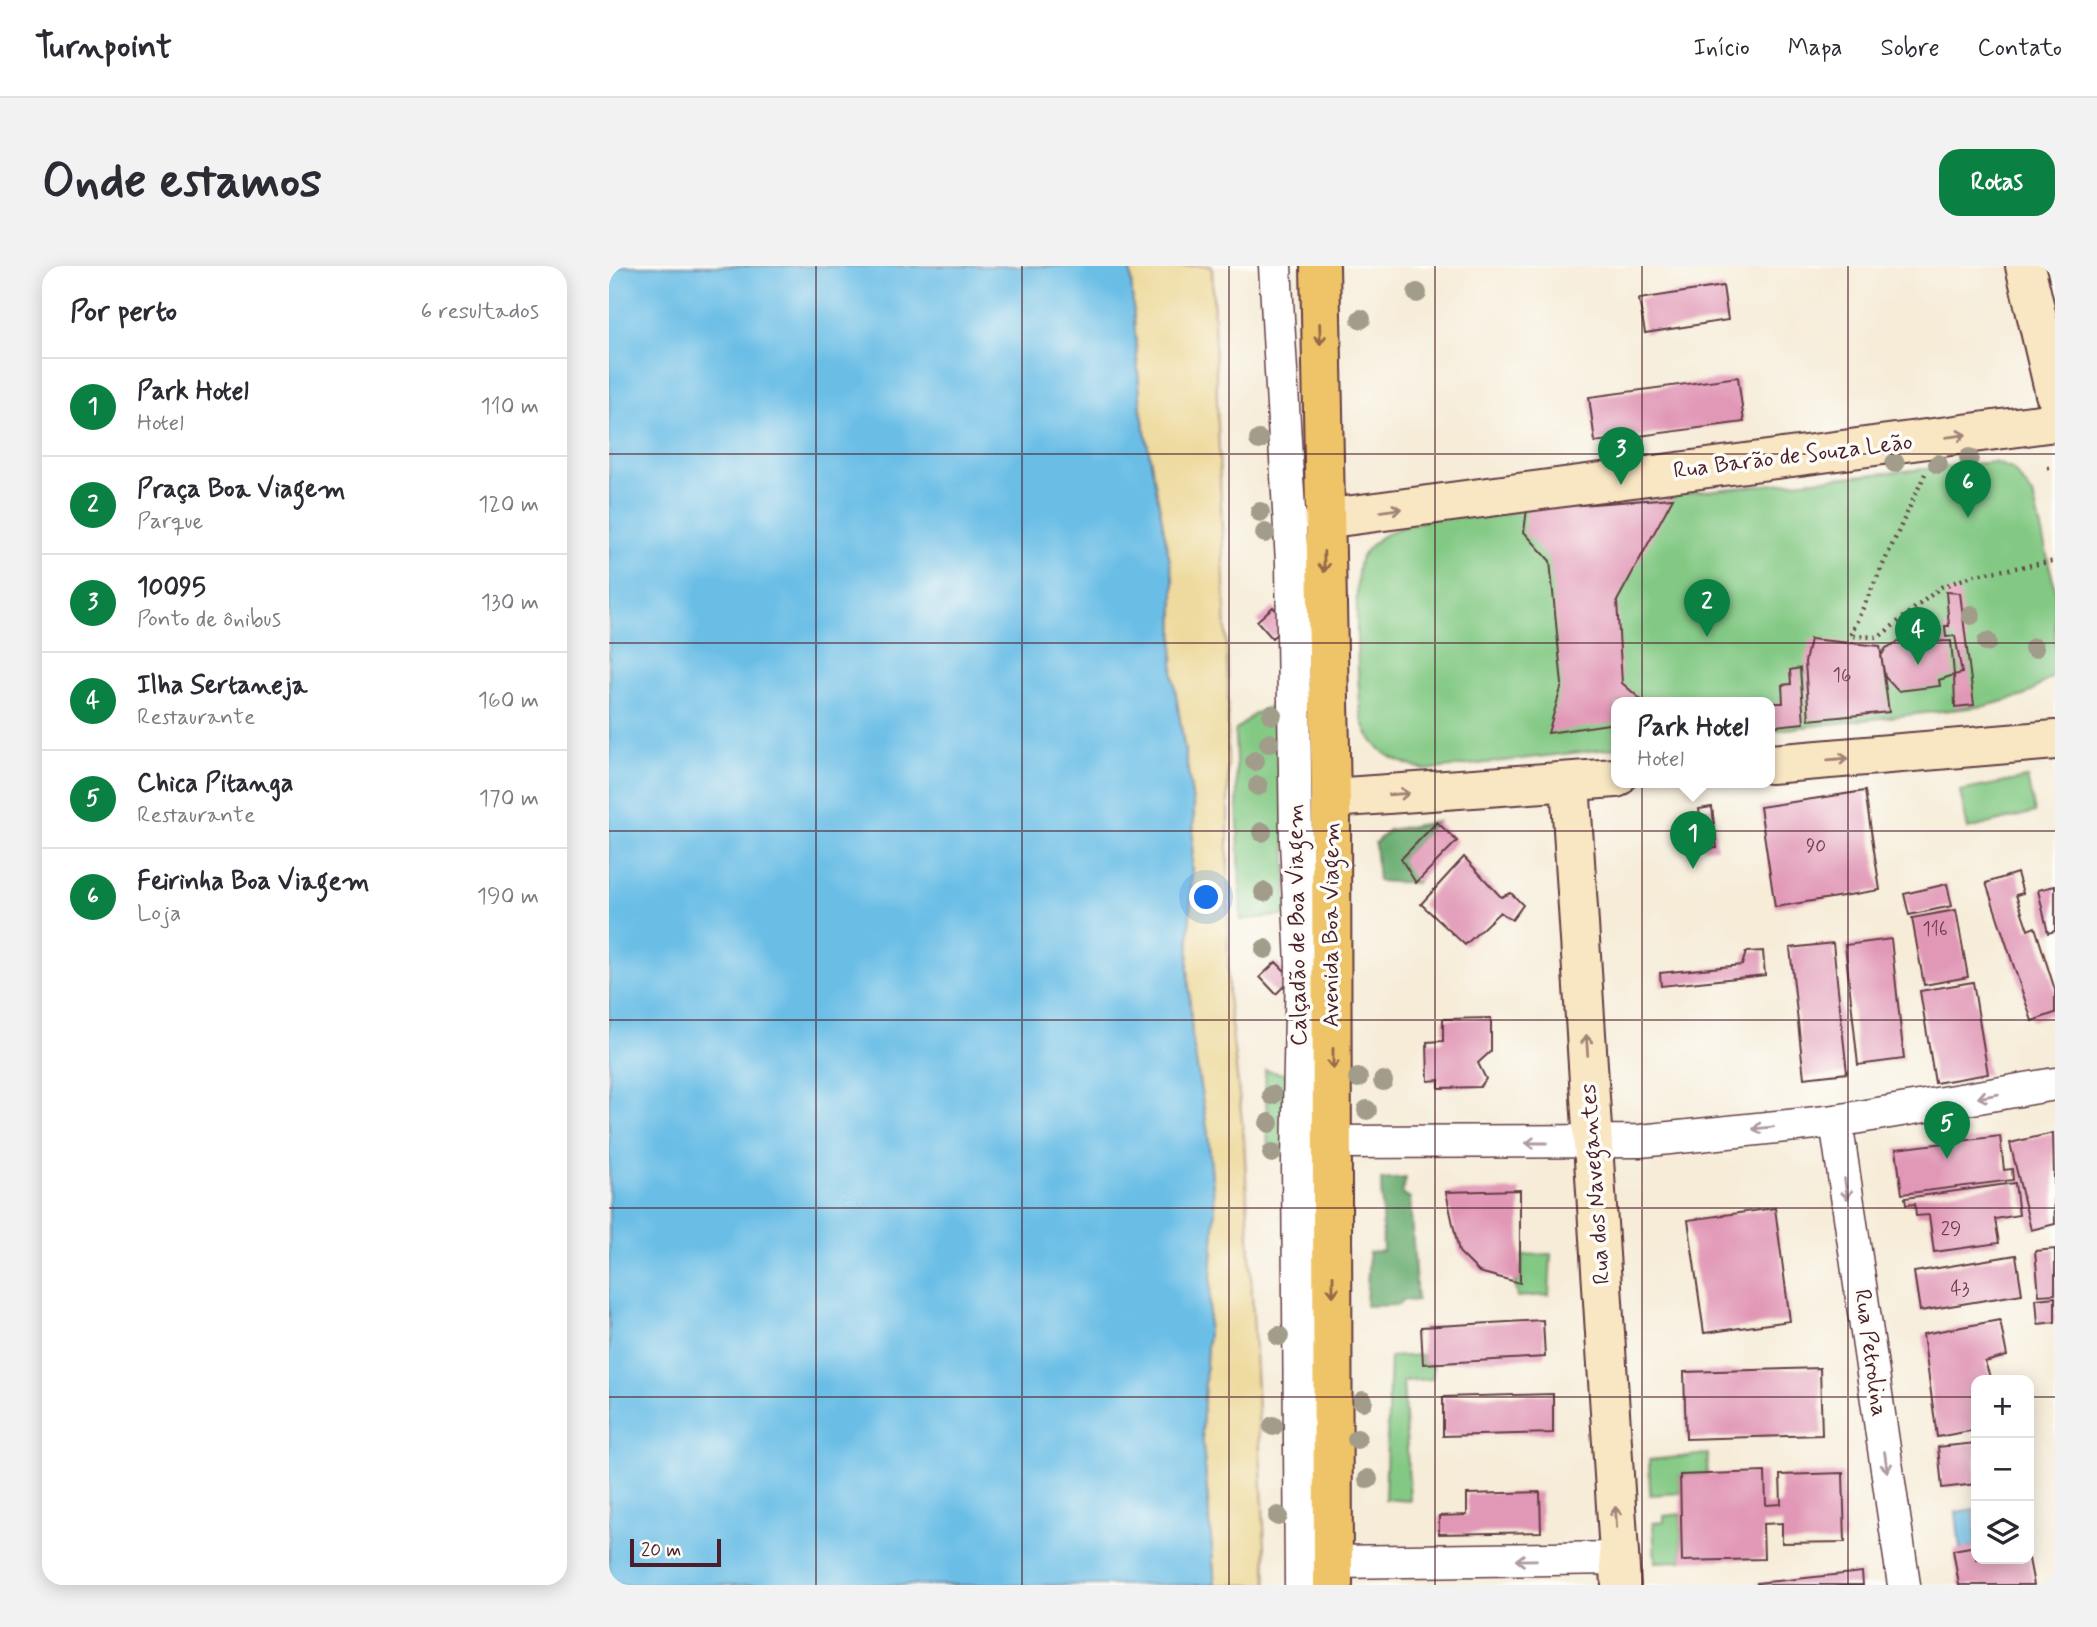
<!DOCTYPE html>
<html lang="pt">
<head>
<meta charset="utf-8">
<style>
	:root { --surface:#fff; --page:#f2f2f3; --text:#2b2b33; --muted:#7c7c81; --line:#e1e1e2; --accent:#0b8043 }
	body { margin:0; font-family:Mynerve,sans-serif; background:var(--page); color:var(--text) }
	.controls { position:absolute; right:21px; bottom:21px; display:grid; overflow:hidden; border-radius:14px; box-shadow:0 4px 18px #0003 }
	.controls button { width:63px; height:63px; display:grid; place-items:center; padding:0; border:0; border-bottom:2px solid var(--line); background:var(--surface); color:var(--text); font:35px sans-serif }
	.scale { position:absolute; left:21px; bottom:18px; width:91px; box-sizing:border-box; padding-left:7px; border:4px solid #4a1f2b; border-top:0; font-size:19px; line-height:24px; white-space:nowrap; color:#4a1f2b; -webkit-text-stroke:5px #fdfcf7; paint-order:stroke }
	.you { position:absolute; left:598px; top:632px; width:24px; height:24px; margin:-18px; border:5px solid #fff; border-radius:50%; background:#1a73e8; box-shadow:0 0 0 10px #1a73e833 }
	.badge { display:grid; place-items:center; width:46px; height:46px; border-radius:50%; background:var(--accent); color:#fff; font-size:23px; font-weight:700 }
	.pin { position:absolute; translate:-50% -58px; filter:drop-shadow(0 2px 4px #0008) }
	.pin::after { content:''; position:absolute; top:37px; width:24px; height:21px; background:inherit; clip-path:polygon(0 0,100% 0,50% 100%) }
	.popup { position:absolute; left:1002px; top:431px; width:164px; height:91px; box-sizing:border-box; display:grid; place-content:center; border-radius:14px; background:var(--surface); filter:drop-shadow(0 2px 5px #0005); font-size:23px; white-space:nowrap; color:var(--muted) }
	.popup b { font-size:26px; color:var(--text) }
	.popup::after { content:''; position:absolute; left:50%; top:100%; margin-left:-14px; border:14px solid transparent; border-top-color:var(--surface) }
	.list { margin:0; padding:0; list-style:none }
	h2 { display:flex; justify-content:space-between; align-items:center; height:91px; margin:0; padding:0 28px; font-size:30px }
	h2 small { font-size:23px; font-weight:400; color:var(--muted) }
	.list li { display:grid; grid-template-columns:46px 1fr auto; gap:21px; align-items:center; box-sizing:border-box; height:98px; padding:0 28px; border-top:2px solid var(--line) }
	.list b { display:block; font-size:26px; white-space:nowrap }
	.list p { margin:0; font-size:23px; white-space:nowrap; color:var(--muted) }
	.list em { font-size:23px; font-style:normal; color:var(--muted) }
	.icon { flex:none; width:38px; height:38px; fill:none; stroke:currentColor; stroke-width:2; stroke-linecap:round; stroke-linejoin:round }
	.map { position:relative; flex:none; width:1446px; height:1319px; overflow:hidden; border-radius:21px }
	header { display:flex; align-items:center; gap:42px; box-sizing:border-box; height:98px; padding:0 35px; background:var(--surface); border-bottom:2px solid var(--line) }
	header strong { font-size:33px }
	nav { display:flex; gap:38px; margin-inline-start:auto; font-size:24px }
	.intro { display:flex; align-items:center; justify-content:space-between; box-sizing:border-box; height:168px; padding:0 42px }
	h1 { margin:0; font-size:49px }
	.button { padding:18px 32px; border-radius:21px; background:var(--accent); color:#fff; font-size:24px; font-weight:700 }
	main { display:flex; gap:42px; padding:0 42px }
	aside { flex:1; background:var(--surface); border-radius:21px; box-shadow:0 4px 18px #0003 }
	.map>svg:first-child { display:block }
	.green { fill:#83c984; stroke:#667458; stroke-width:2 }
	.forest { fill:#6aad72; stroke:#5a664e; stroke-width:2 }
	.sand { fill:#eeda9e; stroke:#9c7c64; stroke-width:2 }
	.water { fill:#6abee6; stroke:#5a6e88; stroke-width:2 }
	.building { fill:#e197b6 }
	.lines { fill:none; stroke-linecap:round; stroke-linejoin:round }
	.street-casing { stroke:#643e45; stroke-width:35 }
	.secondary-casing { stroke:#643e45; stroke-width:42 }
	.primary-casing { stroke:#643e45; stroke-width:42 }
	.path { stroke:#643e45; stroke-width:4.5; stroke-dasharray:2 5; stroke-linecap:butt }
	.street { stroke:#fff; stroke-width:32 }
	.secondary { stroke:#f9e7c3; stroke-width:38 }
	.primary { stroke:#efc469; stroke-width:38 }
	.tree { fill:#a29c8a }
	.oneway { stroke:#946947 }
	.oneway2 { stroke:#a28377 }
	.oneway3 { stroke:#ae9aa0 }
	.grid { fill:none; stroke:#4a1f2b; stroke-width:2; stroke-opacity:0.55 }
	.labels { text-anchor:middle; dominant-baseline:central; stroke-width:7; stroke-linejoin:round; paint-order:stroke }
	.number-label { font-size:19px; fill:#703d4e }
	.street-label { font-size:23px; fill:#4a1f2b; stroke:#fdfcf7 }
</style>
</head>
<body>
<header>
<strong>Turnpoint</strong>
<nav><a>Início</a><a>Mapa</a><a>Sobre</a><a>Contato</a></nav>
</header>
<div class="intro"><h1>Onde estamos</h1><a class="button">Rotas</a></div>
<main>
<aside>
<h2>Por perto<small>6 resultados</small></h2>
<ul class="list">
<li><span class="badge">1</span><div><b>Park Hotel</b><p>Hotel</p></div><em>110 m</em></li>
<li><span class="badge">2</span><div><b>Praça Boa Viagem</b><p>Parque</p></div><em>120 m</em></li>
<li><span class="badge">3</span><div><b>10095</b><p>Ponto de ônibus</p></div><em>130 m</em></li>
<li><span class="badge">4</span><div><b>Ilha Sertaneja</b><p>Restaurante</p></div><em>160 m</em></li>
<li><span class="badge">5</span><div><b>Chica Pitanga</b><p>Restaurante</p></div><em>170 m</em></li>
<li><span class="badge">6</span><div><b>Feirinha Boa Viagem</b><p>Loja</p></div><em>190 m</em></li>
</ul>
</aside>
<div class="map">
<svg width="1446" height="1319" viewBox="0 0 1446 1319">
	<rect width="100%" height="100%" fill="#fdfcf7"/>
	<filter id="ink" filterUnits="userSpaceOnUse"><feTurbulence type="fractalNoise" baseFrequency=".0143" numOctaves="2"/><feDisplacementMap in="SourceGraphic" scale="14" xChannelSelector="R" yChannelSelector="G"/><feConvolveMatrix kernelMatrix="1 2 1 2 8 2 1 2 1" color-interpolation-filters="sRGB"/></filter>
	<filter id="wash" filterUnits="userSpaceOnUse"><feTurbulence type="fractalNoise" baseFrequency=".00686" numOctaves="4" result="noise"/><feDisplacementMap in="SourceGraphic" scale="28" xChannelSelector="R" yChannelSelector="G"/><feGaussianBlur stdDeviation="1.57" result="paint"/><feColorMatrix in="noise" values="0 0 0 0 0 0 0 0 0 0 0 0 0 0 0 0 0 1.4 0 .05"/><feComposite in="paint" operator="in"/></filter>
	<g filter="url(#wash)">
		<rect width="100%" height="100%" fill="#f6ecd8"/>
		<path class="green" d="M1385,196L1403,203L1424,229L1446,323V409L1415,430L1376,440L1161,465V437H1007V482L816,504C792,497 772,491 759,468C757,464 754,458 753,453C749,433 744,306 752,292C768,265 798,259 826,252Z
			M674,434L678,649L632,654L626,465L645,448Z
			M1418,512L1426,546L1359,563L1351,525Z
			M656,804L684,810L682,887L659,885Z
			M942,988L940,1029L908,1031L905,1015L911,1016L914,989Z
			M813,1089L814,1098H824L823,1113L794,1115L801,1235L776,1233L781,1091Z
			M1099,1188L1098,1208L1071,1209V1227L1041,1229L1040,1194Z
			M1072,1248L1073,1295L1046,1296L1044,1257L1055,1256V1250Z"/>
		<path class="forest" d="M828,556L793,592L812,611L807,617L769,615L766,577L780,564Z
			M797,912L793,928L801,932L808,1035L793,1034L790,1039L757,1040L760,986L774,985L772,914Z"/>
		<path class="sand" d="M521,0H602L603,3L619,419V731L635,873L658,1319H606L593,1166L606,944L599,868L583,771L579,703L585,543L564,410L565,317L532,144Z"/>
		<path class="water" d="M0,0H521L532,144L565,317L564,410L585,543L579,703L583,771L599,868L606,944L593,1166L606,1319H0Z
			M1365,1243L1367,1280L1351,1283L1347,1246Z"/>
		<g id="blocks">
			<path class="building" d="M1114,20L1119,54L1036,67L1030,33Z
				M1129,111L1135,156L986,176L980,131Z
				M1064,232L1008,335L1013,417L1036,437H1007V457L939,467L953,419L941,295L915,266L918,243Z
				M1337,326L1351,327L1365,439L1346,441L1345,409L1353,407L1346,370L1337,371L1336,360H1340Z
				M664,341L679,358L663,372L648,355Z
				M1317,371L1315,376L1342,375L1345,409L1330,414L1331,420L1289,425L1276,411L1272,390L1277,382L1295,373Z
				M1201,373L1271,380L1280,446L1200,454L1196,396Z
				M1191,402L1195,457L1166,460L1163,437H1174L1173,419L1182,418L1181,404Z
				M1256,525L1271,624L1166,641L1151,541Z
				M1103,541L1108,582L1095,583L1090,543Z
				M828,556L848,575L807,617L792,593Z
				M855,591L892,631L902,627L914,639L903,654L891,646L856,679L812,638Z
				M1408,607L1414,627L1407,629L1419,664L1426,661L1446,724V747L1423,755L1377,617Z
				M1338,618L1343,640L1300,649L1295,628Z
				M1446,620V665L1439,667L1429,624Z
				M1347,644L1359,711L1315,719L1303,652Z
				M1282,673L1295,793L1249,799L1236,679Z
				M1224,677L1238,807L1195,812L1181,682Z
				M1154,685L1156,709L1052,720L1051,707L1133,699L1137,686Z
				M667,696L683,712L667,728L651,711Z
				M1364,716L1379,808L1326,817L1311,725Z
				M882,752V785L869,797L877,813L871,821L830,822V814L819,815L818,776L834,775V753Z
				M1444,867L1446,958L1422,964L1401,877Z
				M1391,870L1395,904L1403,903L1404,914L1293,928L1287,883Z
				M1406,917L1410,949L1386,953L1390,977L1325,986L1320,949L1307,950L1306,938L1297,939L1296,932Z
				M911,924V1017L870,1006L850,986L837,926Z
				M1166,942L1181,1055L1095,1067L1079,954Z
				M1446,983V1028L1430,1029L1426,985Z
				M1407,989L1413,1028L1311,1045L1305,1006Z
				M1446,1031V1056L1429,1058L1427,1033Z
				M934,1054L936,1091L814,1098L812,1061Z
				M1391,1054L1398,1090L1376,1096L1382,1114H1367V1164L1328,1171L1314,1068Z
				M1211,1102L1213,1169L1077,1173L1075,1106Z
				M944,1128V1167L834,1170V1131Z
				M1367,1177V1218L1333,1222L1329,1181Z
				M1156,1206L1157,1239L1172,1238L1171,1209L1234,1207L1236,1276L1173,1277V1257L1154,1258L1155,1293L1073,1295L1071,1209Z
				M931,1226L932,1266L830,1268V1250L858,1249V1228Z
				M1367,1280V1293H1420L1425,1319H1350L1344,1284Z
				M1253,1306L1254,1319H1148V1317Z"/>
		</g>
	</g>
	<g filter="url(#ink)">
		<use href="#blocks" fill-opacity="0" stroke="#643e45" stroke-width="2"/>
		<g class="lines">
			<g class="street-casing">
				<path id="street" d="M666,0L683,297L687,576L693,699L689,895L692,1319
					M1227,855L1295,1319
					M725,876L1031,875L1227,855L1446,818
					M724,1296L1010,1292"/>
			</g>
			<g class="secondary-casing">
				<path id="secondary" d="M1416,0L1446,128
					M714,253L1446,156
					M1161,498L1446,474
					M961,516L1012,1319
					M722,532L1007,512"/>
			</g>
			<g class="primary-casing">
				<path id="primary" d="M711,0L722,532L724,1319"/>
			</g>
			<path class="path" d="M1439,202L1443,201
				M1316,208L1241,370L1270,371L1332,321L1366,309L1446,295"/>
			<use href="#street" class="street"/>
			<use href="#secondary" class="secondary"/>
			<use href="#primary" class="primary"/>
		</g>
		<g class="tree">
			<circle cx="808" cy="27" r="10"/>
			<circle cx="752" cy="53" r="10"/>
			<circle cx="650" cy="174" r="10"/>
			<circle cx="1360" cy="192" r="10"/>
			<circle cx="1286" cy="197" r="10"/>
			<circle cx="1329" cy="198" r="10"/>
			<circle cx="651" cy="246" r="10"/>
			<circle cx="656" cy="267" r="10"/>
			<circle cx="1362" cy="349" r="10"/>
			<circle cx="1378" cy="376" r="10"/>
			<circle cx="1425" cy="382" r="10"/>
			<circle cx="663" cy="449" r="10"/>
			<circle cx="660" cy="477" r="10"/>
			<circle cx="646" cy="495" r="10"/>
			<circle cx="649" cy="520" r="10"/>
			<circle cx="653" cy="566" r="10"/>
			<circle cx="655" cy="626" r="10"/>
			<circle cx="656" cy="683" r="10"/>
			<circle cx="749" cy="812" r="10"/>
			<circle cx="774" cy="815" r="10"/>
			<circle cx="663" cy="829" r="10"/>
			<circle cx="758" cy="844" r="10"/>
			<circle cx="660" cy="857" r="10"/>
			<circle cx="663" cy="887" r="10"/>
			<circle cx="670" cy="1070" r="10"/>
			<circle cx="754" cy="1135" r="10"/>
			<circle cx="664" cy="1160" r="10"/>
			<circle cx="748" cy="1173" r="10"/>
			<circle cx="759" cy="1213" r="10"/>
			<circle cx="669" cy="1250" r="10"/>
		</g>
		<defs><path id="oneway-shaft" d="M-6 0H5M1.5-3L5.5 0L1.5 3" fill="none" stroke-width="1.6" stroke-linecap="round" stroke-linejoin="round" transform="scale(1.75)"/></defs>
		<g class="oneway">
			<use href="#oneway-shaft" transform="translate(711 68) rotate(88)"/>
			<use href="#oneway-shaft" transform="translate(715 296) rotate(89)"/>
			<use href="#oneway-shaft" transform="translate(724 793) rotate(90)"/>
			<use href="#oneway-shaft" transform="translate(724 1020) rotate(90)"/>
		</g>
		<g class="oneway2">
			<use href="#oneway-shaft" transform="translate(1347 170) rotate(-8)"/>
			<use href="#oneway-shaft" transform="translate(782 244) rotate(-8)"/>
			<use href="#oneway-shaft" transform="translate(1229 493) rotate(-5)"/>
			<use href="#oneway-shaft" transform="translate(790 528) rotate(-4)"/>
			<use href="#oneway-shaft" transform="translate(978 779) rotate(-94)"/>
			<use href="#oneway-shaft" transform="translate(1007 1251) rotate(-93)"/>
		</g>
		<g class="oneway3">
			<use href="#oneway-shaft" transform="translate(1379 830) rotate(170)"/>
			<use href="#oneway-shaft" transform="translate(1154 862) rotate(174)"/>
			<use href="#oneway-shaft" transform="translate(927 877) rotate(-180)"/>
			<use href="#oneway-shaft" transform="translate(1237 923) rotate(82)"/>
			<use href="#oneway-shaft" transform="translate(1277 1196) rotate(82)"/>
			<use href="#oneway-shaft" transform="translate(917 1294) rotate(179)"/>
		</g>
	</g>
	<path class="grid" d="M207,0V1319M413,0V1319M620,0V1319M826,0V1319M1033,0V1319M1239,0V1319M0,188H1446M0,377H1446M0,565H1446M0,754H1446M0,942H1446M0,1131H1367M1420,1131H1446"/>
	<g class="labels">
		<g class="number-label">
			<text x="1233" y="409">16</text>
			<text x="1207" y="580">90</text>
			<text x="1326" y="663">116</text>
			<text x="1342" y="963">29</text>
			<text x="1351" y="1023">43</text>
		</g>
		<g class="street-label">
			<text transform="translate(1184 191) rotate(-7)">Rua Barão de Souza Leão</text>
			<text transform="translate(689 659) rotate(-91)">Calçadão de Boa Viagem</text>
			<text transform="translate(723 659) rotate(-90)">Avenida Boa Viagem</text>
			<text transform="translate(987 918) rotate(-94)">Rua dos Navegantes</text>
			<text transform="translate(1261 1087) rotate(82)">Rua Petrolina</text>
		</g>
	</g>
</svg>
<div class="controls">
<button>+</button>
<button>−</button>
<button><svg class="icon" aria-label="layers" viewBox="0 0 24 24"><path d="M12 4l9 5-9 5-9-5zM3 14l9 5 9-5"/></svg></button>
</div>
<div class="scale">20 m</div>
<div class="you"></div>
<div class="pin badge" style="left:1084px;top:603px">1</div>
<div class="popup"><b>Park Hotel</b>Hotel</div>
<div class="pin badge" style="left:1098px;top:371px">2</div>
<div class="pin badge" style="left:1012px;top:219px">3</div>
<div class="pin badge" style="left:1309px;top:399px">4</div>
<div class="pin badge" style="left:1338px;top:893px">5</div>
<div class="pin badge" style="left:1359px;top:252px">6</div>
</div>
</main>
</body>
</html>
